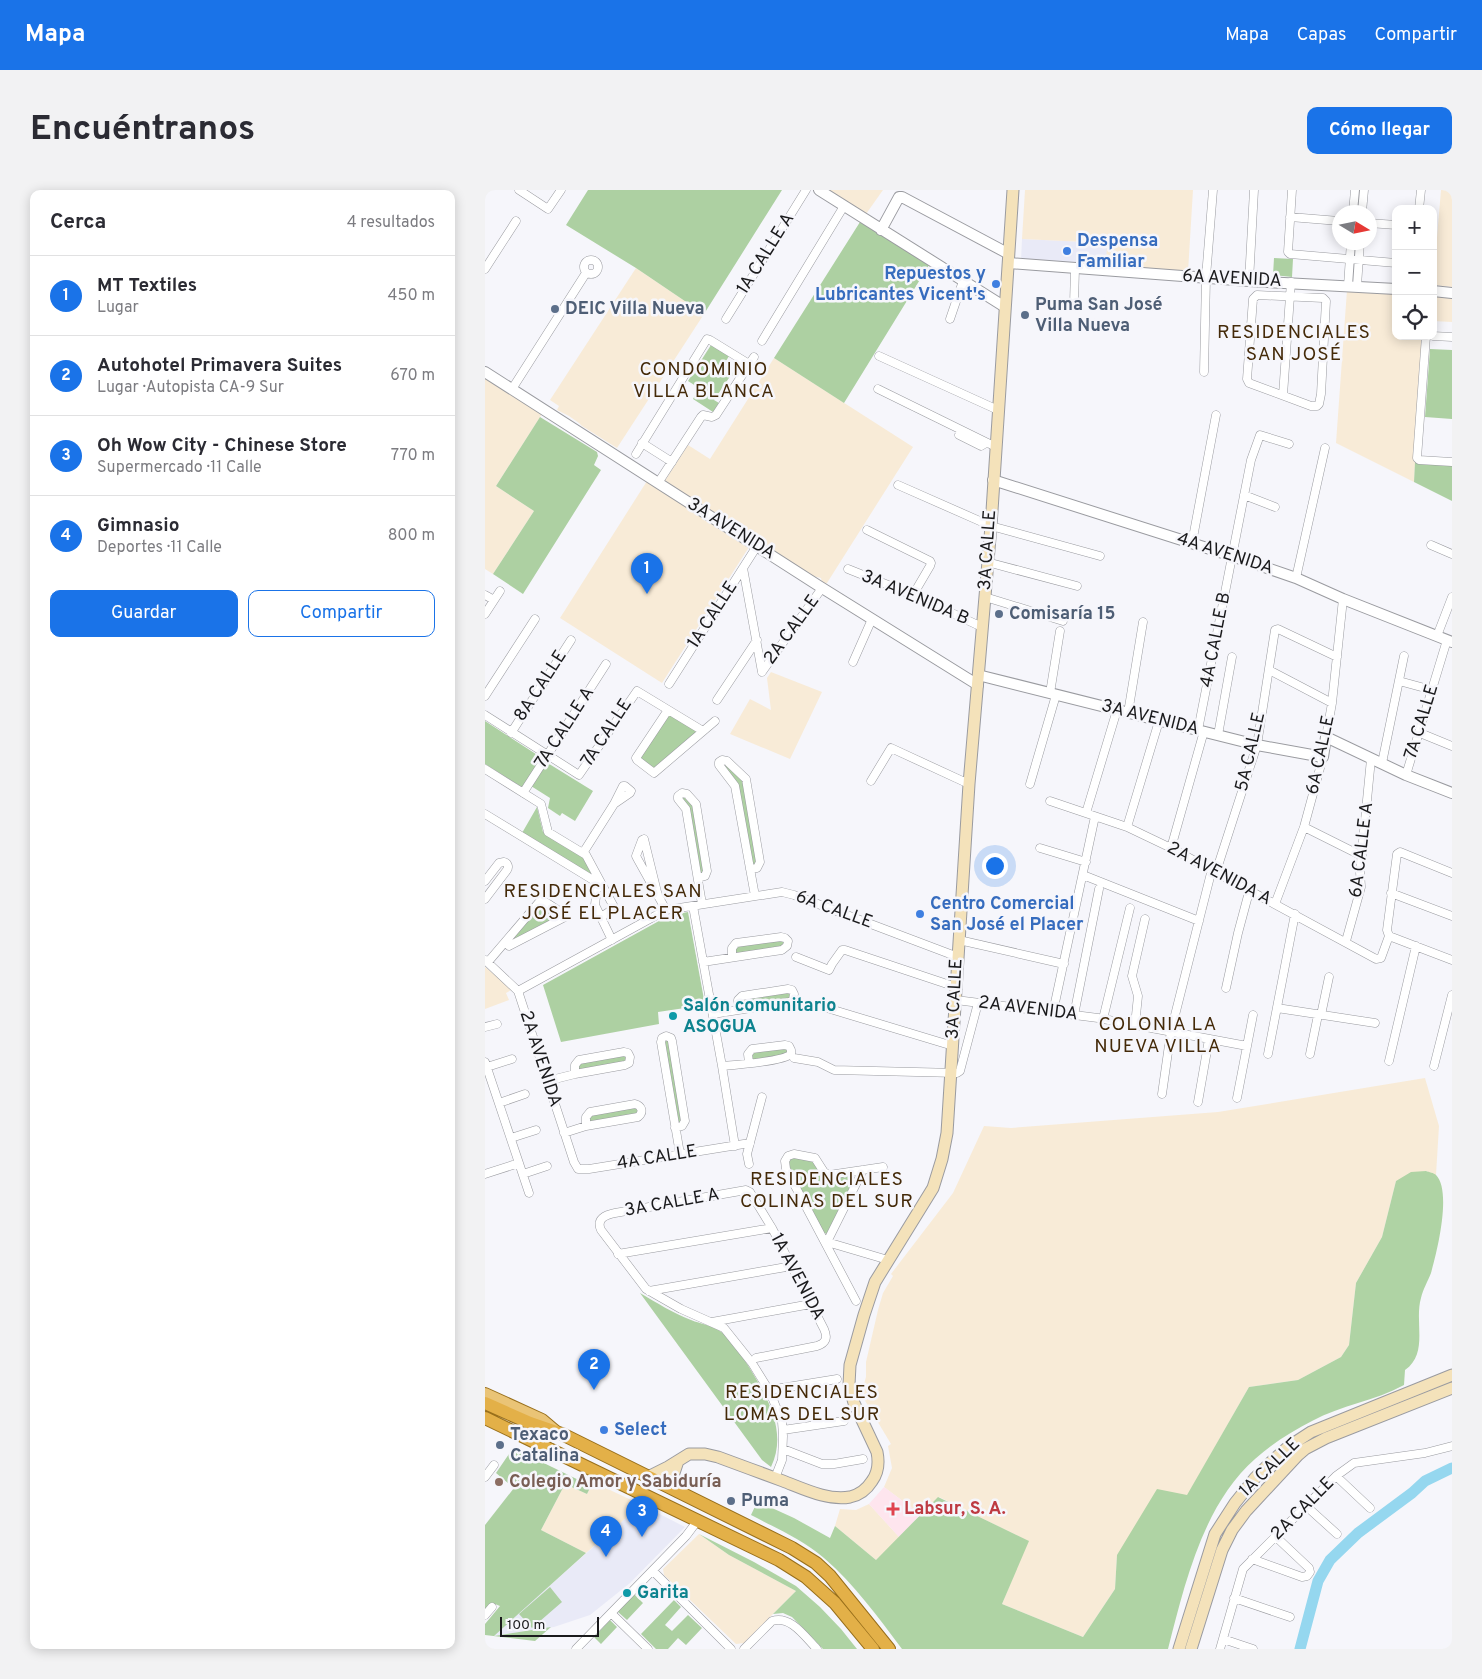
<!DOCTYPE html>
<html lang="es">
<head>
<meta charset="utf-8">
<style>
	:root { --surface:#fff; --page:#f2f2f3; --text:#2b2b33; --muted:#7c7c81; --line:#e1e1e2; --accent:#1a73e8 }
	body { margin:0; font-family:Overpass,sans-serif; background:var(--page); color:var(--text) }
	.controls { position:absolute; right:15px; top:15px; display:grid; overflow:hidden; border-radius:10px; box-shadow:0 2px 12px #0003 }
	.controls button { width:45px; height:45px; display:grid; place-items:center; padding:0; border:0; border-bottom:1px solid var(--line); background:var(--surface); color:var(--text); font:25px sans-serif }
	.compass { position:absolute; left:847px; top:15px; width:45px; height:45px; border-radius:50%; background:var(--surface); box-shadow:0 2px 12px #0003; rotate:100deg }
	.scale { position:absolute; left:15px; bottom:12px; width:99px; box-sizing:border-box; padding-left:5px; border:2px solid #1a1a1c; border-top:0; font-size:14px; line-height:18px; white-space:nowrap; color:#1a1a1c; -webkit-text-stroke:4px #f6f6fb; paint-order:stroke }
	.you { position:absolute; left:509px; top:675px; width:18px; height:18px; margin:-12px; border:4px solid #fff; border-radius:50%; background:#1a73e8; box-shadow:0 0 0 8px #1a73e833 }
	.badge { display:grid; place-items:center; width:32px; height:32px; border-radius:50%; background:var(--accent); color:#fff; font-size:16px; font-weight:700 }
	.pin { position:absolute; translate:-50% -41px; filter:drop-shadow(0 1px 2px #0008) }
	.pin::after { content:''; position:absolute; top:26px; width:18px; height:15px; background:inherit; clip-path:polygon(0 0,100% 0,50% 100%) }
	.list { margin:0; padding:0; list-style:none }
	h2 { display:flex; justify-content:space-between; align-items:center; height:65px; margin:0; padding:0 20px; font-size:21px }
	h2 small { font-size:16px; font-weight:400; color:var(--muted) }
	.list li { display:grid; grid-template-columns:32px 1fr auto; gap:15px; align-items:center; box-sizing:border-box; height:80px; padding:0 20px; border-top:1px solid var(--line) }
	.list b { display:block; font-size:19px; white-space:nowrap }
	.list p { margin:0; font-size:16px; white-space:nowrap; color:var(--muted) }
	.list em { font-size:16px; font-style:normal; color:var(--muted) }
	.actions { display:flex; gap:10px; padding:15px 20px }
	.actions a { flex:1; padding:11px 0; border:1px solid var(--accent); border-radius:10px; text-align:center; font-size:18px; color:var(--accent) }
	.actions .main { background:var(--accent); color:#fff }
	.icon { flex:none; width:28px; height:28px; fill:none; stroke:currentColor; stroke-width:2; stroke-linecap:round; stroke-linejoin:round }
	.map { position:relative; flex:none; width:967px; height:1459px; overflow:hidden; border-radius:10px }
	header { display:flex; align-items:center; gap:30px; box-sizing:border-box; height:70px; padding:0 25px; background:var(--accent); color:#fff }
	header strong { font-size:24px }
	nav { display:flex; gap:28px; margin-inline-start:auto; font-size:18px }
	.intro { display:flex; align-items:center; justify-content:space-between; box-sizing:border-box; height:120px; padding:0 30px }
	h1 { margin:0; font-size:35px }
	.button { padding:12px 22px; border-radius:10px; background:var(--accent); color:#fff; font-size:18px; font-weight:700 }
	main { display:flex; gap:30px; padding:0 30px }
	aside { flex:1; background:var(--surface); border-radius:10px; box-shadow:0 2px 12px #0003 }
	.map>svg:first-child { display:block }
	.built { fill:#e9eaf7 }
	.industrial { fill:#f8ebd7 }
	.medical { fill:#fee5ee }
	.green { fill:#add0a2 }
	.forest { fill:#afd3a4 }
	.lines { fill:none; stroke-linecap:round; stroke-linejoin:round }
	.river { stroke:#95d7ef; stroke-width:11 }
	.minor-casing { stroke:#9a9ba0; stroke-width:9 }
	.tertiary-casing { stroke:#9a9ba0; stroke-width:12 }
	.secondary-casing { stroke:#9a9ba0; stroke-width:13 }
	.primary-casing { stroke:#986f1b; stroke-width:14 }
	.trunk-casing { stroke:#986f1b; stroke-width:14 }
	.minor { stroke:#fff; stroke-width:8 }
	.tertiary { stroke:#fff; stroke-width:10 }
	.secondary { stroke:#f4e2ba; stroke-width:11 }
	.primary { stroke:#eac476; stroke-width:12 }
	.trunk { stroke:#e3b048; stroke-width:12 }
	.shop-dot { fill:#3f7fe0; stroke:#f6f6fb; stroke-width:2 }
	.service-dot { fill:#5c6f8a; stroke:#f6f6fb; stroke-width:2 }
	.culture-dot { fill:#0f9aa8; stroke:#f6f6fb; stroke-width:2 }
	.education-dot { fill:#8d6e63; stroke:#f6f6fb; stroke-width:2 }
	.health-dot { fill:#e0444e; stroke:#f6f6fb; stroke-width:2 }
	.labels { text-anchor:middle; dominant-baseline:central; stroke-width:5; stroke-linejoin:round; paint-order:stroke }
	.shop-label { font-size:18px; font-weight:bold; fill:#366cbe; stroke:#f6f6fb; text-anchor:start }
	.street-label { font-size:18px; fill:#1a1a1c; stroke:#f6f6fb }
	.service-label { font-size:18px; font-weight:bold; fill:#4e5e75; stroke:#f6f6fb; text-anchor:start }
	.culture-label { font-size:18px; font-weight:bold; fill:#0d838f; stroke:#f6f6fb; text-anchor:start }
	.education-label { font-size:18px; font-weight:bold; fill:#785e54; stroke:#f6f6fb; text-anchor:start }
	.health-label { font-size:18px; font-weight:bold; fill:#be3a42; stroke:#f6f6fb; text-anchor:start }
	.neighbourhood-label { font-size:19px; letter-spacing:1px; fill:#442a09; stroke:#f6f6fb }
</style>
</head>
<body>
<header>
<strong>Mapa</strong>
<nav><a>Mapa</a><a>Capas</a><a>Compartir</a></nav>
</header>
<div class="intro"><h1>Encuéntranos</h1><a class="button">Cómo llegar</a></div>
<main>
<aside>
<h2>Cerca<small>4 resultados</small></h2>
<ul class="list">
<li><span class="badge">1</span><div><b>MT Textiles</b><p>Lugar</p></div><em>450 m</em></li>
<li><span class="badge">2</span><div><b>Autohotel Primavera Suites</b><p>Lugar · Autopista CA-9 Sur</p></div><em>670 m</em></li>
<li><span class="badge">3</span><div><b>Oh Wow City - Chinese Store</b><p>Supermercado · 11 Calle</p></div><em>770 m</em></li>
<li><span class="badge">4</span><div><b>Gimnasio</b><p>Deportes · 11 Calle</p></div><em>800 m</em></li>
</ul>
<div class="actions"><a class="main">Guardar</a><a>Compartir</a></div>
</aside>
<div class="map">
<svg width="967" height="1459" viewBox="0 0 967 1459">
	<rect width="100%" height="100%" fill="#f6f6fb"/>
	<path class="built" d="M537,49L623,53L621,76L536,71Z
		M159,1316L200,1337L145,1393L105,1425L69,1437L8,1446L142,1327L150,1334Z"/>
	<path class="industrial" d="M344,0H398L381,24Z
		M540,0H708L703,82L621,76L622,53L537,49Z
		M956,0H967V97L948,95Z
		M151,78L219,124L132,258L97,236L94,233L84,226L72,220L74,216L65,210Z
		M862,100L911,103V146H937L929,292L851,253Z
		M948,105L967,107V132L948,131Z
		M289,168L428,257L342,393L340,394L337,392L336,388L327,386L279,354L278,351L273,348L271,350L179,292L203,255L225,269Z
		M0,188L57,224L11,296L49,321L8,384L0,379Z
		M162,291L264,357L177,493L75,428Z
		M286,482L337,502L305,569L245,544L265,509L286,520L282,488Z
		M0,777L28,799L21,803L24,810L0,819Z
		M940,888L954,936L951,985L941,981L911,991L897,1047L871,1093L864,1155L856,1167L813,1190L764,1197L702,1306L632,1365L630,1399L598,1447L517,1414L543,1351L454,1307L435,1324L399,1297L407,1278L403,1256L406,1254L376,1204L381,1187V1172L393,1120L398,1103L408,1086L406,1084L468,1003L499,936L526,938L733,922Z
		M108,1292L159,1316L150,1334L142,1327L101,1363L56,1340L80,1294L102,1304Z
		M384,1314L415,1348L391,1370L350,1336L355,1319L371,1320Z
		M214,1344L244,1365L311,1401L259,1453L251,1454L179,1385L178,1379Z"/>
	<path class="medical" d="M399,1297L435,1324L415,1348L384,1314Z"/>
	<path class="green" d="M103,0H297L219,124L151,78L81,35Z
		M375,32L444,75L359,213L289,168Z
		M789,68L808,69L807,87L788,85Z
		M226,155L244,166L238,176L251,185L250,187L246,185L229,210L234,213L228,222L208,209L214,198L203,191Z
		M945,159L967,160V229L940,227Z
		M55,227L112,262L113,266L109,275L116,280L38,404L8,384L49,321L11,296Z
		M930,272L967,274V311L929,292Z
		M183,520L218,541L171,581L151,568Z
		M0,531L57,568L38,598L0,574Z
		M236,570L261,589L275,672L265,679L250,596L234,572Z
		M61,572L108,601L90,631L77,623L75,626L63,618L65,608L46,596Z
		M196,603L211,614L222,681L213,688L201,619L193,606Z
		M52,617L58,642L99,667L109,687L37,643Z
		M56,709L79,724L24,756L20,752Z
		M203,722L220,815L173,822L174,834L76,852L58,795L183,726Z
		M296,747L302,756L247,767L248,756Z
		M303,799L309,808L254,819V808Z
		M183,846L200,931L190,938L177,848Z
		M300,855L307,862L264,873L263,864Z
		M139,862L145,871L90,884L91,873Z
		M150,914L156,923L101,936L102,925Z
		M309,966L329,972L341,988L368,985L370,992L342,1044L339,1043L303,974L304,970Z
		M155,1103C172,1113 188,1123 206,1130C216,1134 226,1135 235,1141C247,1149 256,1164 264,1177C282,1206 303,1242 286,1277L277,1270Z
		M28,1258L106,1296L102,1304L80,1294L56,1340L101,1363L9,1446L66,1437L50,1451L0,1445V1434L15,1416L10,1414L0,1426V1335L29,1298L11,1283Z
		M65,1397L77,1412L47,1438L34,1424Z
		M149,1404L158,1413L142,1430L133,1422V1420Z
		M189,1410L196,1417L180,1435L187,1441L203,1425L217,1438L201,1455L193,1448L183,1459H171L156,1444Z
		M125,1430L132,1437L116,1454L109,1447Z"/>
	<path class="forest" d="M941,981C944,982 949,983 951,985C967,1001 952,1062 946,1083C943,1091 938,1099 936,1108C929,1132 944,1163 920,1180L919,1195C890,1211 856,1215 827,1231C807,1241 787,1254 770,1269C718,1315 700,1393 683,1459H417C393,1427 370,1395 339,1368C318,1350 291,1338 266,1325L274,1308L288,1313L287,1318L309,1328L345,1348L350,1336L391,1370L453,1307L544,1351L517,1414L598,1447L630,1399L632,1365L672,1299L702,1305L764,1197L813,1190L856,1167L864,1155L871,1093L897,1047L911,991L926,982Z
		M214,1344L269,1372L311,1396L335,1417L356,1439L372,1459H338L307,1427L298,1423L288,1424L311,1401L244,1365Z"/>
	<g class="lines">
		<path class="river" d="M815,1459L833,1391L845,1370L873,1343L927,1303L940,1291L967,1278"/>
		<g class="minor-casing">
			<path id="minor" d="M34,0L63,19L76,0
				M807,0L803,62L805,64L911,73
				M934,19L936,0
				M868,22L870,0
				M877,22L879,0
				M805,27L854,31
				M884,33L911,35
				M99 77a7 7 0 1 1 14 0a7 7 0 1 1-14 0Z
				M0,79L31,31
				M764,91L769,0
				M863,96L866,52
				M872,96L875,52
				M772,105L838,108L841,111L836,204L834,214L832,216H826L764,193L762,189L768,109Z
				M589,114L590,78
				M241,129L321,0
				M465,129L478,91
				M941,146L932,268L934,270L967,272
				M948,146L967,147
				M277,151L359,16
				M394,166L513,220
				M719,182L721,87L728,0
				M27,199L101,83
				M393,199L511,257
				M798,205L806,92
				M474,245L496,256L501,253
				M157,253L187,272
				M151,264L222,149L225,150L264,174
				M173,293L216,227L218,225L227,227L231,225L269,167
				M413,295L506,336L615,366
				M759,305L790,317
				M382,340L445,371L446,373L445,376L428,405
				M707,353L731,225
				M946,355L967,364
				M502,372L592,396
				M258,378L277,482
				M363,379L428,405L497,437
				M811,388L840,258
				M0,405L9,410
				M500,407L578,431
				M0,424L15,401
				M952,446L967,407
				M368,472L387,429
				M784,480L847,513
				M277,482L337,398
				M914,491L947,500
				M184,494L272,356
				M565,503L575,441
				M0,506L50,429
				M232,510L272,450
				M183,520L151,568L152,570L169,583L230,531
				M643,523L658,432
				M0,525L94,585L152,501L218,541
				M713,540L766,270L775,245L804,254
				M26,543L86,450
				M935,543L967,556
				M733,545L747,467
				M841,547L847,513L858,409
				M897,573L919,466
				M0,579L56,614L63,642L101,665L129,717L128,719L116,727
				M921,585L962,450
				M386,591L406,558L484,594
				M545,594L571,505
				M38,603L121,474
				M565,611L642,637L686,658L891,769L896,768L904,746L902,740L912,664L915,662L967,683
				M601,623L632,520
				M0,624L113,693
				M642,637L674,531
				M819,637L877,666
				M555,658L601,672
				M686,658L719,541
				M98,663L129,614L145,603L146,601L140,596H138L129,614
				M265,679L272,678L275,672L261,589L242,571L237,570L234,572V575L250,596L270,706
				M731,682L772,555L790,440L793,439L852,467
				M598,685L714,731
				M113,688L110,715L127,750
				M213,688L220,686L222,681L211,614L202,604L197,603L193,606V609L201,619L217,714
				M0,691L14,673L19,672C23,673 24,677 22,680L0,709
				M906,703L967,726
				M173,706L159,649L157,650L151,666L152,668L181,720
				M790,714L819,637L838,567
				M208,716L237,876L250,956
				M904,746L967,770
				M474,750L579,774
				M861,751L876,697L875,682L886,569
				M20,752L24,756L80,727L79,724L56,709
				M311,767L344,780L347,774L357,760H360L471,797
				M0,770L33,801L89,972L93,979H104L265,953
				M3,772L61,704
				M218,772L297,760L302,756L303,751L300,748L296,747L251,753L247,758V767
				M741,798L753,743L764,702
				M33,801L181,720L297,702L309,705L473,767
				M471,810L613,828L762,856
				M342,818L468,856
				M792,818L890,833
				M568,822L609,631
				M228,824L304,812L308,810L309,804L307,800L303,799L257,806L253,810L254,819
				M589,825L614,699
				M836,825L844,787
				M618,829L645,718
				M650,835L653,806L647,786L660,729
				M0,837L12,834
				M783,864L810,724
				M825,864L833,825
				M309,868L333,872L349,880L472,883L475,881L493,813
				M904,871L931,756
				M0,872L44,1003
				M237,876C250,875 299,871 306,864V860L304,856L300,855L267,859L263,864L264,873
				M949,876L967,805
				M2,877L27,869
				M62,891L90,884L140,875L144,873L145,867L143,863L139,862L94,870L90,875V884
				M677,904L686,841L727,679
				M752,908L768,825
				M713,912L724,849
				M14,913L40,904
				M190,938L197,936L200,931L187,851L186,848L181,846L177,848L176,852L195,964
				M79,943L101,936L153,927C159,922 157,916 150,914L105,922L101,927V936
				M26,948L51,940
				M264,974L262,964L277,907
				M0,984L34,973
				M38,984L62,976
				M342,1052L403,1070
				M341,1054L378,980
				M133,1064L287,1038
				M164,1101L307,1076
				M371,1111L301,979L300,971L303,966L309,964L330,968L339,982L344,985L398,977
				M227,1132L326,1114
				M271,1168L332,1156C341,1153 343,1148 339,1139L287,1038L265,1002L261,1000L130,1023C120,1025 111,1029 116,1040L161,1099L196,1119L239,1138L267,1173L285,1202L297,1232L298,1246L297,1270L290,1288
				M284,1200L352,1189
				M298,1240L359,1231
				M298,1259L337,1274H349L378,1269
				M851,1286L885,1318
				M0,1287L9,1275
				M820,1315L852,1344
				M767,1369L817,1387L822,1386L825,1382L824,1378L790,1346
				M168,1381L246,1459
				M749,1408L805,1427
				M126,1423L163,1459
				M0,1425L7,1417
				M738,1449L768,1459
				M91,1459L201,1346L213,1330
				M259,1459L287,1431C306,1425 320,1447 332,1459
				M735,1459L758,1379L851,1286L869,1273L940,1263L967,1256"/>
		</g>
		<g class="tertiary-casing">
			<path id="tertiary" d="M334,0L520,117
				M396,40L414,7H417L524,64
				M524,73L764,91L911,99
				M948,101L967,103
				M0,182L334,396L493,495
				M508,290L747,366L811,388L858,409L967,452
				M493,485L772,555L838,567L841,547L921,585L967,603"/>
		</g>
		<g class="secondary-casing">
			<path id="secondary" d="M163,1287L183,1277L204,1264H220L233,1267C255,1275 276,1283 298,1291C319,1299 343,1311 365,1307C374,1305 382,1299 387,1291C393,1283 394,1272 392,1262L369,1213L364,1195L365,1175L379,1125L390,1092L448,998L457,969L462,943L484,594L506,336L528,0
				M192,1301L188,1286L193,1271
				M694,1459L730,1344L750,1313L770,1288L786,1272L803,1257L826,1242L967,1185
				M706,1459L737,1360L747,1340L761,1321L813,1265L820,1259L841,1248L967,1198"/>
		</g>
		<g class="primary-casing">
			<path id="primary" d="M0,1204L57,1230L70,1241"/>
		</g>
		<g class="trunk-casing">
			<path id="trunk" d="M0,1213L45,1233L77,1244L307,1358L331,1373L345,1386L404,1459
				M0,1228L294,1370L321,1387L350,1413L388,1459"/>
		</g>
		<use href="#minor" class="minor"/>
		<use href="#tertiary" class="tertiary"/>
		<use href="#secondary" class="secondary"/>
		<use href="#primary" class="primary"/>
		<use href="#trunk" class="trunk"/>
	</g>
	<g class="shop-dot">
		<circle cx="582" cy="61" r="5"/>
		<circle cx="511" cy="94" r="5"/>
		<circle cx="435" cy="724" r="5"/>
		<circle cx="119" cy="1240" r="5"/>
	</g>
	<g class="service-dot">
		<circle cx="70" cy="119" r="5"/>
		<circle cx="540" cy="125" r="5"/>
		<circle cx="514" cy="424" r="5"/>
		<circle cx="15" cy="1255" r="5"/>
		<circle cx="246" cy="1311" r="5"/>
	</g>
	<g class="culture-dot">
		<circle cx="188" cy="826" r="5"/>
		<circle cx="142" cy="1403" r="5"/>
	</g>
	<circle class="education-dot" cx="14" cy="1292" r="5"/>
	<path class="health-dot" d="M405.5 1311.5h5v5h5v5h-5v5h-5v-5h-5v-5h5z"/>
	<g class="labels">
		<g class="shop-label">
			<text x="592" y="51">Despensa<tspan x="592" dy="21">Familiar</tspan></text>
			<text x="501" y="84" text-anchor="end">Repuestos y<tspan x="501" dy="21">Lubricantes Vicent's</tspan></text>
			<text x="445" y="714">Centro Comercial<tspan x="445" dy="21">San José el Placer</tspan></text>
			<text x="129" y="1240">Select</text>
		</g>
		<g class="street-label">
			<text transform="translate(281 64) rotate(-58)">1A CALLE A</text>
			<text transform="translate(747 89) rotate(3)">6A AVENIDA</text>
			<text transform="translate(246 339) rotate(32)">3A AVENIDA</text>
			<text transform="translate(503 360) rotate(-86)">3A CALLE</text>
			<text transform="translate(740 364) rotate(18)">4A AVENIDA</text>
			<text transform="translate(430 408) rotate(23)">3A AVENIDA B</text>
			<text transform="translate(228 425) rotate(-57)">1A CALLE</text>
			<text transform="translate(307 440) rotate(-54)">2A CALLE</text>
			<text transform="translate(731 450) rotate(-79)">4A CALLE B</text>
			<text transform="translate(56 496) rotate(-57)">8A CALLE</text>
			<text transform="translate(665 528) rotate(14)">3A AVENIDA</text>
			<text transform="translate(937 532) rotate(-73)">7A CALLE</text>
			<text transform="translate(80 538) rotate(-57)">7A CALLE A</text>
			<text transform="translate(122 543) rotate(-57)">7A CALLE</text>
			<text transform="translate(766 562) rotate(-77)">5A CALLE</text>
			<text transform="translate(836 565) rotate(-78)">6A CALLE</text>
			<text transform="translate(877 660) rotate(-83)">6A CALLE A</text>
			<text transform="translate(734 684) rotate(28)">2A AVENIDA A</text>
			<text transform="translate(349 720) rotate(20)">6A CALLE</text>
			<text transform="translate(470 809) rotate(-87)">3A CALLE</text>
			<text transform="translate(543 819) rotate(7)">2A AVENIDA</text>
			<text transform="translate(55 869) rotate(72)">2A AVENIDA</text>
			<text transform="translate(172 968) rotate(-9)">4A CALLE</text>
			<text transform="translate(187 1013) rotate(-10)">3A CALLE A</text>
			<text transform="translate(312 1087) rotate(62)">1A AVENIDA</text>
			<text transform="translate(785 1278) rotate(-44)">1A CALLE</text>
			<text transform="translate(818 1319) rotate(-45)">2A CALLE</text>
		</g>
		<g class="service-label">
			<text x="550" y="115">Puma San José<tspan x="550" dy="21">Villa Nueva</tspan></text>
			<text x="80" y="119">DEIC Villa Nueva</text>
			<text x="524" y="424">Comisaría 15</text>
			<text x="25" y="1245">Texaco<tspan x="25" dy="21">Catalina</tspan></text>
			<text x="256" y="1311">Puma</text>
		</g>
		<g class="culture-label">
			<text x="198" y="816">Salón comunitario<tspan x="198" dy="21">ASOGUA</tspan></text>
			<text x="152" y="1403">Garita</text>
		</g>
		<g class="education-label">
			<text x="24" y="1292">Colegio Amor y Sabiduría</text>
		</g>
		<g class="health-label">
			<text x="419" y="1319">Labsur, S. A.</text>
		</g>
		<g class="neighbourhood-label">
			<text x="809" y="143">RESIDENCIALES<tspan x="809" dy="22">SAN JOSÉ</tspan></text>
			<text x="219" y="180">CONDOMINIO<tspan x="219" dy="22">VILLA BLANCA</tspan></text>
			<text x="118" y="702">RESIDENCIALES SAN<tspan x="118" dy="22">JOSÉ EL PLACER</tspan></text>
			<text x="673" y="835">COLONIA LA<tspan x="673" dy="22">NUEVA VILLA</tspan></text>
			<text x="342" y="990">RESIDENCIALES<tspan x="342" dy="22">COLINAS DEL SUR</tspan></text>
			<text x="317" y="1203">RESIDENCIALES<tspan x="317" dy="22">LOMAS DEL SUR</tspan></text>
		</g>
	</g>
</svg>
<div class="controls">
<button>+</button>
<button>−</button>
<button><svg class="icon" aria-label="locate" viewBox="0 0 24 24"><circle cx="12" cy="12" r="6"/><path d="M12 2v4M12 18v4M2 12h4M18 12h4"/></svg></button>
</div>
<svg class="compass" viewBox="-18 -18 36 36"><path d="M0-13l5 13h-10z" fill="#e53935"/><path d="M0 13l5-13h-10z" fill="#7c7c81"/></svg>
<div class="scale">100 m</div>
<div class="you"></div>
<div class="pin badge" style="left:162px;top:404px">1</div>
<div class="pin badge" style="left:109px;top:1200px">2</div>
<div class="pin badge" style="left:157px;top:1347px">3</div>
<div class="pin badge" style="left:121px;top:1367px">4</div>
</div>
</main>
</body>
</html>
